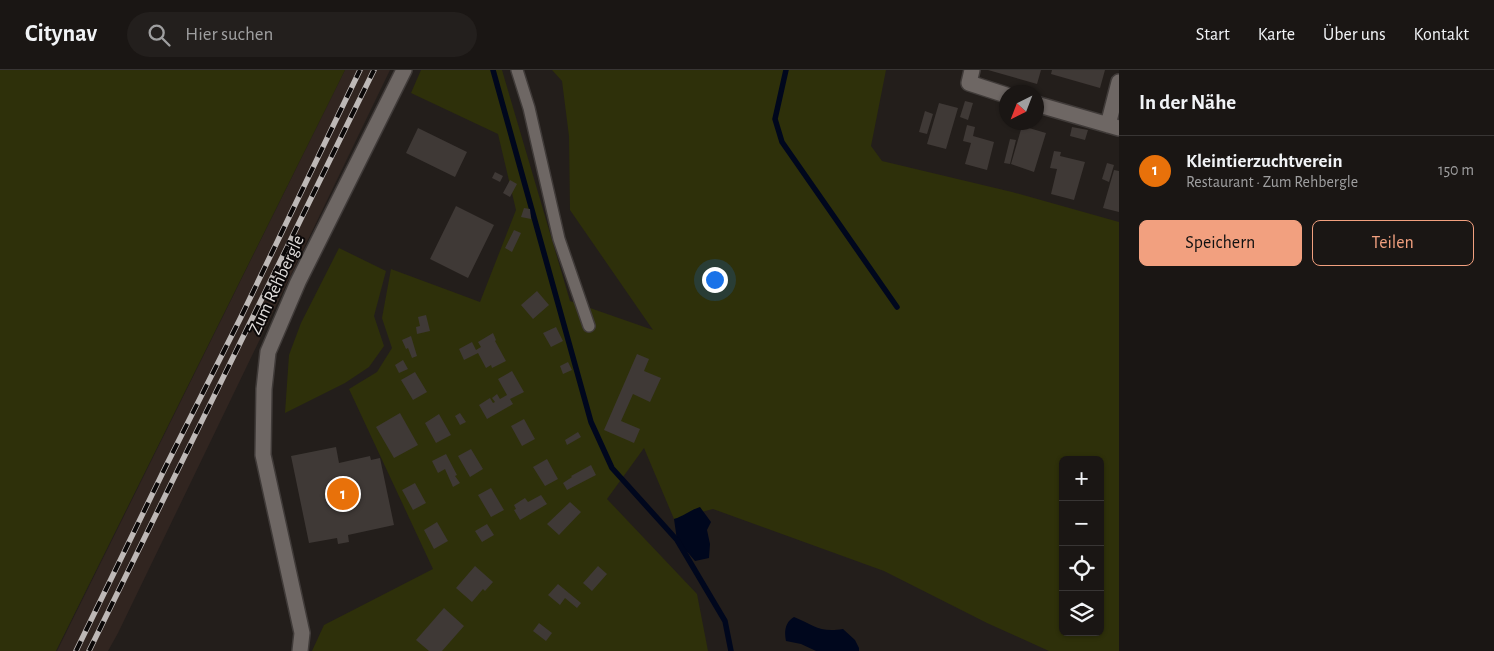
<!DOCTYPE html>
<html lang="de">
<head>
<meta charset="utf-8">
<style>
	:root { --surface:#1a1614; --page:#231f1d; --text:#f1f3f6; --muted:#9f9fa0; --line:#383534; --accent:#f2a07f }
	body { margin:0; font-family:"Alegreya Sans",sans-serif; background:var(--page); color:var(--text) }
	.controls { position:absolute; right:15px; bottom:15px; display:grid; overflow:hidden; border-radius:8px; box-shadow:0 1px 4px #0004 }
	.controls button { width:45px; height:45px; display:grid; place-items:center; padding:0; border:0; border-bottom:1px solid var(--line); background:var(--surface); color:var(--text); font:25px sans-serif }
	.compass { position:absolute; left:999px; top:15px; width:45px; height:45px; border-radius:50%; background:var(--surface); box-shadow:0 1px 4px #0004; rotate:222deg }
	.you { position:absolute; left:714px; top:209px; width:18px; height:18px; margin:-12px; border:4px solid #fff; border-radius:50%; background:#1a73e8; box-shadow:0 0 0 8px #1a73e833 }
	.badge { display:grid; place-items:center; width:32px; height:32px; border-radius:50%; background:var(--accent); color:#fff; font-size:16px; font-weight:700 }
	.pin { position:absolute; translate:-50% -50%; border:2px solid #fff; box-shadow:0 1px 5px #0006 }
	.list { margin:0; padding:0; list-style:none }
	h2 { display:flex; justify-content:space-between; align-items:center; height:65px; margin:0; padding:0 20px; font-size:21px }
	h2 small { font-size:16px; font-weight:400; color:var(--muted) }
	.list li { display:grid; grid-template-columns:32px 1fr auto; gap:15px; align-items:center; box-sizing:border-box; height:70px; padding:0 20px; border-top:1px solid var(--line) }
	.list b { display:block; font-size:19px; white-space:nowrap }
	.list p { margin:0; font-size:16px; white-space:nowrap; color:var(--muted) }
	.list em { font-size:16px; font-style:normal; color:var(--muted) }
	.actions { display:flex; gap:10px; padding:15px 20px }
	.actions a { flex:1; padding:11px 0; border:1px solid var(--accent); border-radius:8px; text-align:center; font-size:18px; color:var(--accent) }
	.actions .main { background:var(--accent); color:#111 }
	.icon { flex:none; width:28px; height:28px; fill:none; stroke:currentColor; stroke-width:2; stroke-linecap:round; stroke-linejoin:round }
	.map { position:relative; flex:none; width:1119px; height:581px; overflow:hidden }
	header { display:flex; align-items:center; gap:30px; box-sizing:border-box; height:70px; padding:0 25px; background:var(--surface); border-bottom:1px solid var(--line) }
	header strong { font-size:24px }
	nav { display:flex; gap:28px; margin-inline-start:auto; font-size:18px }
	.search { width:350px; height:45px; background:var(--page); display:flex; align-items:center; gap:12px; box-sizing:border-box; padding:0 18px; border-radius:28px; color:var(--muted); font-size:19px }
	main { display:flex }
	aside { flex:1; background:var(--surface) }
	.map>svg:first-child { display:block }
	.built { fill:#312520 }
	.green { fill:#2e300a; fill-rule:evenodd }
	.water { fill:#00071d }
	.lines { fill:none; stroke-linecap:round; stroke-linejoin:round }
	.stream { stroke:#00071d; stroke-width:5.5 }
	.building { fill:#3f3936 }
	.lane-casing { stroke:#403b39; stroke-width:14 }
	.street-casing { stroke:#403b39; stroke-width:18 }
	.lane { stroke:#6e6764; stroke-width:11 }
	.street { stroke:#6e6764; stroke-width:15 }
	.rail-casing { stroke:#bdb8b6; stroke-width:5.5 }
	.rail { stroke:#0b0808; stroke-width:4; stroke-dasharray:11; stroke-linecap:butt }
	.labels { text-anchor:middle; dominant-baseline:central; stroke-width:4; stroke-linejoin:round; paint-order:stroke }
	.street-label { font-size:18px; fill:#e2dedc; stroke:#0b0808 }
</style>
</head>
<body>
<header>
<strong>Citynav</strong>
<div class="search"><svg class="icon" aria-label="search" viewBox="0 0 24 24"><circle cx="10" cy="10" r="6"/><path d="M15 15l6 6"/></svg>Hier suchen</div>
<nav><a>Start</a><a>Karte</a><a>Über uns</a><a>Kontakt</a></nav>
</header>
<main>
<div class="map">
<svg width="1119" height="581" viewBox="0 0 1119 581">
	<rect width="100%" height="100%" fill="#231e1b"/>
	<path class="built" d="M345,0H390L118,563L108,581H57Z"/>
	<path class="green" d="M0,0H345L56,581H0Z
		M421,0H502L570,231L653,260L570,140L569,66L562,11L552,0H886L871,76L882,91L1012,122L1119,152V581H1049L987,553L884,501L713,439L674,449L644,378L607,429L697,524L708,581H312L324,555L433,499L349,319L377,302L392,278L382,248L391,199L480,232L516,140L498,64L411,23ZM1063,390H1100V562H1063Z
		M339,178L386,201L374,246L384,276L369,297L345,313L285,343L289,285L301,253Z"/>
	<path class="water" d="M700,437L711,452L707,460L710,474L709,488L695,491L677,470L674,449C684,446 690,440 700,437Z
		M794,547C814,555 819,563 843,559L855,570L859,578V581H816L801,574L786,571C784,562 785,552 794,547Z"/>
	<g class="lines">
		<path class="stream" d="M493,0L591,352L612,398L677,470L725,551L731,581
			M786,0L775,49L782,72L897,237"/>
	</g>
	<path class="building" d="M988,0H1041L1037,14Z
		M1052,0H1105L1100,18L1051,4Z
		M965,31L973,33L968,50L960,47Z
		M939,33L958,38L946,79L927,74Z
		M925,41L933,44L927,64L919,62Z
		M967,55L975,57L973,66L994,72L987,100L965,94L971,73L963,71Z
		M1022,56L1046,63L1034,102L1011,94Z
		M1072,57L1088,60L1085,70L1070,66Z
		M418,58L467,82L455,107L406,83Z
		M1010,69L1016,70L1010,94L1004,93Z
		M1054,81L1061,82L1060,86L1085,92L1074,130L1051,124L1057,99L1050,98Z
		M1107,93L1114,95L1109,112L1102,109Z
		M1114,100L1119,101V142L1103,138Z
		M495,102L503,106L500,112L492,108Z
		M510,110L517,114L510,127L503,123Z
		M456,136L494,155L468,208L430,189Z
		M524,138L530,139L531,149L521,147Z
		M514,160L521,163L512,182L505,178Z
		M537,221L549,235L533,249L521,235Z
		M426,245L430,261L417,264L416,257L420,256L418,247Z
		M556,257L563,271L551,277L543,263Z
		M493,263L496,270L495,271L506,291L492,298L491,295L486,298L478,283L464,290L459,279L472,272L476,280L481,277L478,272Z
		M411,266L417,286L412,288L408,278L406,279L402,270Z
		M637,284L649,289L644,301L661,308L650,332L633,324L621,351L640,359L634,373L604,360Z
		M403,290L408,299L399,303L395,295Z
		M568,292L572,300L563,304L560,296Z
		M512,301L524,322L510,329L513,334L487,349L479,335L490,328L493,333L495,332L492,328L497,324L500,329L507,325L498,309Z
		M415,302L427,322L413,330L401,310Z
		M400,343L418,375L394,388L376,357Z
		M460,343L466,352L460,355L455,346Z
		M439,344L451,365L436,373L425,353Z
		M524,349L535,369L522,376L511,356Z
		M578,362L581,367L567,375L565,370Z
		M336,377L339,393L370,386L371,390L380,388L394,455L348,465L349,472L338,474L337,468L309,473L291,386Z
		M471,379L483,399L470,407L458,386Z
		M446,384L457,405L455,406L460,413L453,417L445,399L438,403L432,391Z
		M547,389L558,409L545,416L533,397Z
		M591,395L596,405L567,420L563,413L572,407L571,406Z
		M415,413L426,433L413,440L402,420Z
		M491,418L504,440L491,447L478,425Z
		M541,425L547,434L520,450L514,440L516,439L514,435L525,428L528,432Z
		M570,432L581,442L559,465L547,454Z
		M437,452L448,471L434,479L424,460Z
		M487,454L494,465L482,472L475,461Z
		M475,496L493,512L485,521L483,519L472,532L456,518Z
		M598,496L607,504L592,521L583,513Z
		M558,514L581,533L577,538L565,528L560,535L548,525Z
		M444,538L464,556L442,581H429L416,570Z
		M539,553L552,563L546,571L533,561Z"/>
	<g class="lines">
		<g class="lane-casing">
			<path id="lane" d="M517,0L529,38L559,169L589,256"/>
		</g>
		<g class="street-casing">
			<path id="street" d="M972,0L969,13L1006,25
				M1036,34L1119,58
				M1108,55L1119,12
				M300,581L302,563L263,385L264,319L268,282L298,212L404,0"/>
		</g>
		<use href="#lane" class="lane"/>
		<use href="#street" class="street"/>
		<g class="rail-casing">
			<path id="rail" d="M76,581L166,396L240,249L360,0
				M89,581L374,0"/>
		</g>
		<use href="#rail" class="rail"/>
	</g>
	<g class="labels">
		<g class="street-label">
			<text transform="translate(277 215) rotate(-65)">Zum Rehbergle</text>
		</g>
	</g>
</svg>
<div class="controls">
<button>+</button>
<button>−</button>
<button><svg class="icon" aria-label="locate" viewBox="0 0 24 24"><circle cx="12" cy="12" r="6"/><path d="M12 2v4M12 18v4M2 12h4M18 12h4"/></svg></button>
<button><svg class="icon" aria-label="layers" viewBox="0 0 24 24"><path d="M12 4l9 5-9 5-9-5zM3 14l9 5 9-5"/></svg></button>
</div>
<svg class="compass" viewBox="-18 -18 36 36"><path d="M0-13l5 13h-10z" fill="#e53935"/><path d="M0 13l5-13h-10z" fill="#9f9fa0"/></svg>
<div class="you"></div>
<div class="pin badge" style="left:343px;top:424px;background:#e8710a">1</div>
</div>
<aside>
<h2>In der Nähe<small></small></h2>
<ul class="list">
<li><span class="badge" style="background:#e8710a">1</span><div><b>Kleintierzuchtverein</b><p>Restaurant · Zum Rehbergle</p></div><em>150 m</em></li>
</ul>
<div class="actions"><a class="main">Speichern</a><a>Teilen</a></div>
</aside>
</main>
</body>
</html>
